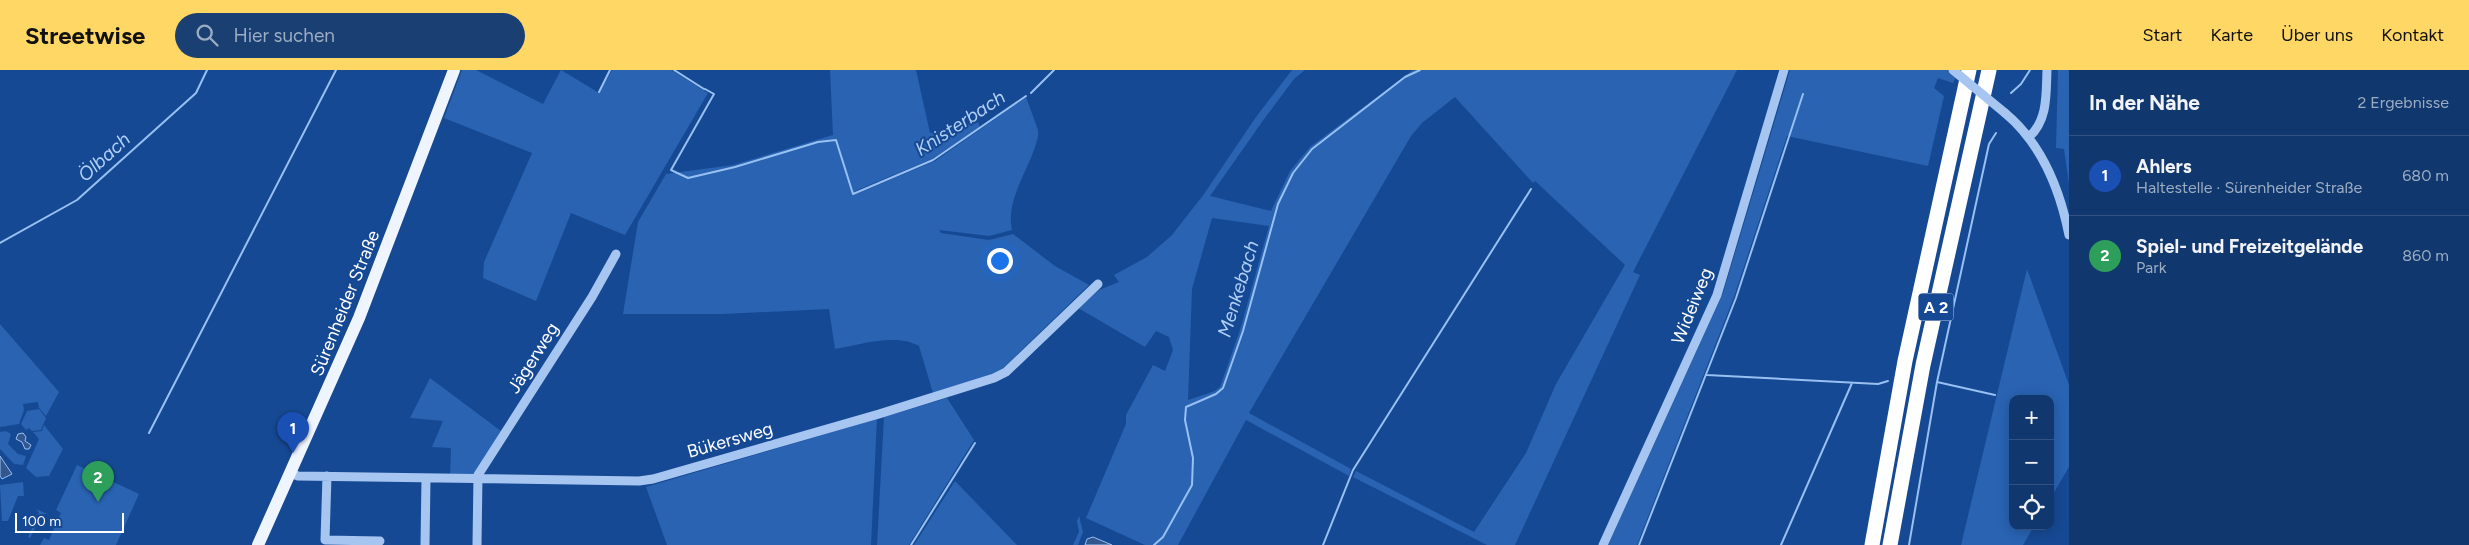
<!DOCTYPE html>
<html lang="de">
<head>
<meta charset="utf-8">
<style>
	:root { --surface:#10376e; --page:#193f73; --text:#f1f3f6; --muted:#9cacc2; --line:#305181; --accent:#ffd765 }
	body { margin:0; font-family:Figtree,sans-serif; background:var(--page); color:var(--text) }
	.controls { position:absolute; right:15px; bottom:15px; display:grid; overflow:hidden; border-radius:10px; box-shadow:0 2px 12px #0003 }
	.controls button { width:45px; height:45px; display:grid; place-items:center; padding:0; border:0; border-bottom:1px solid var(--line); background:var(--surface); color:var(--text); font:25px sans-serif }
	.scale { position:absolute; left:15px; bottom:12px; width:109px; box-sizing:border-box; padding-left:5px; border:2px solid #fff; border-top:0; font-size:14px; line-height:18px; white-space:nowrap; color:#fff; -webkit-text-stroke:4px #164993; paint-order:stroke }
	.you { position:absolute; left:999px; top:190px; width:18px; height:18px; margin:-12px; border:4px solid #fff; border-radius:50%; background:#1a73e8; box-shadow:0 0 0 8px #1a73e833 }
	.badge { display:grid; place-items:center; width:32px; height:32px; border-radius:50%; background:var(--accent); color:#fff; font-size:16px; font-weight:700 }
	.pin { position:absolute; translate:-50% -41px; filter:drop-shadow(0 1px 2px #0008) }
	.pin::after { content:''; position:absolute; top:26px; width:18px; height:15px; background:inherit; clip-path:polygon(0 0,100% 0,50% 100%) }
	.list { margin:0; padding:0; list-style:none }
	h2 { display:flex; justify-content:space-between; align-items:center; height:65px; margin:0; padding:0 20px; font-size:21px }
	h2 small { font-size:16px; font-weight:400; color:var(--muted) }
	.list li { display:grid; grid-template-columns:32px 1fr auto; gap:15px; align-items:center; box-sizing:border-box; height:80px; padding:0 20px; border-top:1px solid var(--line) }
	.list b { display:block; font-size:19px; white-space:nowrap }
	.list p { margin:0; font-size:16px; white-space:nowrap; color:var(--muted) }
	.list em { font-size:16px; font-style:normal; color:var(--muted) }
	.icon { flex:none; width:28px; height:28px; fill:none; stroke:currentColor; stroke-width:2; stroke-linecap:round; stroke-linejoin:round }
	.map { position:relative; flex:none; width:2069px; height:475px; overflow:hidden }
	header { display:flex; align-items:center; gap:30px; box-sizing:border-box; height:70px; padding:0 25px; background:var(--accent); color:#111 }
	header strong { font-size:24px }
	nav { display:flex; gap:28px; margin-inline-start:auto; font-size:18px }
	.search { width:350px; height:45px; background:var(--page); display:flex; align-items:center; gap:12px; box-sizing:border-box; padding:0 18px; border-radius:28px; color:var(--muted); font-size:19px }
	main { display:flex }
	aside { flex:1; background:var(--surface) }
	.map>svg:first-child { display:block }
	.green { fill:#2963b2; fill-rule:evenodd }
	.water { fill:#32578e; stroke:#98c0f3 }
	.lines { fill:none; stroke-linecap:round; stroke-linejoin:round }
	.stream { stroke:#98c0f3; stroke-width:2 }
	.minor { stroke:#a6c5f1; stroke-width:9 }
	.major { stroke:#eff5ff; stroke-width:12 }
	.highway { stroke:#fff; stroke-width:15 }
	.minor-bridge { stroke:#a6c5f1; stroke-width:9 }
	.labels { text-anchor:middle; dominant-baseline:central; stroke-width:4; stroke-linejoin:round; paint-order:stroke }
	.shield { fill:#164993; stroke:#b9c8df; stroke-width:1 }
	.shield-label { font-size:16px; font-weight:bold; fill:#fff }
	.street-label { font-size:18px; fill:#fff; stroke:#164993 }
	.water-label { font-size:19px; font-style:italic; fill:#b2d0f7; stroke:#164993 }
</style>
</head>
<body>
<header>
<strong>Streetwise</strong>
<div class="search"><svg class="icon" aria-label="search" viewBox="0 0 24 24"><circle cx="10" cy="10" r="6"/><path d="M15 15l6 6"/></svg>Hier suchen</div>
<nav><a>Start</a><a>Karte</a><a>Über uns</a><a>Kontakt</a></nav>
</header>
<main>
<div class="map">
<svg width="2069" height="475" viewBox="0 0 2069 475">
	<rect width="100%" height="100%" fill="#164993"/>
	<path class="green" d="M462,0H476L543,34L561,0L599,23L612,0H671L708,23L625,165L571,143L536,231L483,208L484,192L532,83L444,48Z
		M830,0H916L930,63L978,52L980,57L932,89L855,121L856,124L935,91L1026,27L1038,60V66C1032,97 1005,127 1012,160L989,166L939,160L941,163L989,170L1013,164L1055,196L1089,215L998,303L933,323L919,276C895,263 860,275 835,279L829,239L722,244H623L638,152L666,104L733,95L833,65Z
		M1292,0H1305L1294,9L1262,52L1210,126L1271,141L1290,101L1310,77L1413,0H1737L1633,202L1640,205L1515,475H1487L1353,407L1356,401L1474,462L1526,383L1556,314L1625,195L1535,111L1533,113L1455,27L1422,53L1411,66L1249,343L1351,399L1349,406L1246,350L1178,475H1145L1086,448L1126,354V345L1153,295L1165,301L1173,280L1169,267L1156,261L1145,277L1078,238L1099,220L1119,212L1114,205L1147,187L1172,165L1204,124L1256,47ZM1212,148L1269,156L1240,260L1220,317L1215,321L1188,330L1192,219Z
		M1790,0H1947L1956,7L1953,13L1938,8L1934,18L1944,26L1928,96L1787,66L1734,227L1637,475H1608L1723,223Z
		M2058,0H2069V114L2064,79L2056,78Z
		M2027,199L2069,315V397L2050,429V329H2013V456H2034L2023,475H1961Z
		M0,254L59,322L46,346L39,338L38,332L23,334L24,340L19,354L0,357Z
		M430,308L501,361L472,407L450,406L451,378L432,377L443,351L410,348Z
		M947,328L974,370L909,475H877L884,347Z
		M39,339L46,348L41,360L32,361L29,358L26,360L21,354L27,341Z
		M877,349L871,475H667L646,417Z
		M44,355L63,379L49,406L36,407L26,398L39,369L33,362L42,361Z
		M6,361L11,364L8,374L18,384L26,386L23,395L14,394L0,379V362Z
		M77,395L139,424L116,475H40L44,468L49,470L61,443L56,440Z
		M955,411L1017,475H914Z
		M23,412L24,426H18L8,451H2L0,415Z
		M36,439L47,444H42L30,468L28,467L39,443Z
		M1079,446L1083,462L1078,475H1073L1079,462L1077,451Z"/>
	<path class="water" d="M23,363L26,367L25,371L31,375L29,379H25L22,372L16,369L18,364Z
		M0,386L12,404L2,409L0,406Z
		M1093,467L1112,475H1085L1087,469Z"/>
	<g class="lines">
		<path class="stream" d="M674,0L704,19
			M705,19L714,24L671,100L688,108L735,97L818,72L836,70L853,124L933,90L1026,26
			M599,22L610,0
			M1031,23L1054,0
			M2011,23L2021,14L2030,0
			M0,173L77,130L196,23L207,0
			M1707,305L1878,314L1888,311
			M1937,312L1995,325
			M149,363L336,0
			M911,475L975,373
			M1154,475L1163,467L1192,415L1193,388L1185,350L1186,337L1216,324L1223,318L1243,261L1278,134L1293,103L1312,79L1405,7L1420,0
			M1323,475L1353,400L1531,119
			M1639,475L1736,228L1803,24
			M1781,475L1852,313
			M1909,475L1937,312L1989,74L1996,63"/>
		<path class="minor" d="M2005,43C2041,73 2060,120 2069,165
			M2029,67C2048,50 2046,24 2047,0
			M290,403L298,406L639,411L653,409L879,344L994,308L1006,302L1098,214
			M327,406L325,470L380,471
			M425,475L426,409
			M477,475L478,405L592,227L616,184
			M1603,475L1717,225L1784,0"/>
		<path class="major" d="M258,475L359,248L454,0"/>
		<path class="highway" d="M1872,475L1905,291L1969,0
			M1890,475L1923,295L1989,0"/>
		<path class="minor-bridge" d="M1953,0L2005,43"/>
	</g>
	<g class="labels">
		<rect class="shield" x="1918.5" y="223.5" width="35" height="27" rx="4"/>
		<g class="shield-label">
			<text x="1936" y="237">A 2</text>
		</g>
		<g class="street-label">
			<text transform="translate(345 233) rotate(-68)">Sürenheider Straße</text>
			<text transform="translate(1692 236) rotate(-68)">Wideiweg</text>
			<text transform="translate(533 288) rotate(-58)">Jägerweg</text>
			<text transform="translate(730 370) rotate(-16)">Bükersweg</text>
		</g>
		<g class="water-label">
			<text transform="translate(960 53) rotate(-33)">Knisterbach</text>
			<text transform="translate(104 87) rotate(-42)">Ölbach</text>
			<text transform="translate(1238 219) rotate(-73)">Menkebach</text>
		</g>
	</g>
</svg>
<div class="controls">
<button>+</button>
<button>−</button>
<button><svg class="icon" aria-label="locate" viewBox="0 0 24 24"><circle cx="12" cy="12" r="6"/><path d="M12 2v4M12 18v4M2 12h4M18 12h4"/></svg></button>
</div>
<div class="scale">100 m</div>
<div class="you"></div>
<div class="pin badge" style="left:293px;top:383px;background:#1a4fb4">1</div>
<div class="pin badge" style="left:98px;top:432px;background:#2e9e5b">2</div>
</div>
<aside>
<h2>In der Nähe<small>2 Ergebnisse</small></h2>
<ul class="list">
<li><span class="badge" style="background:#1a4fb4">1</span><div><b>Ahlers</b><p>Haltestelle · Sürenheider Straße</p></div><em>680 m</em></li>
<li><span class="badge" style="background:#2e9e5b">2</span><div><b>Spiel- und Freizeitgelände</b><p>Park</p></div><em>860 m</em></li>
</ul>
</aside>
</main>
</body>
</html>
